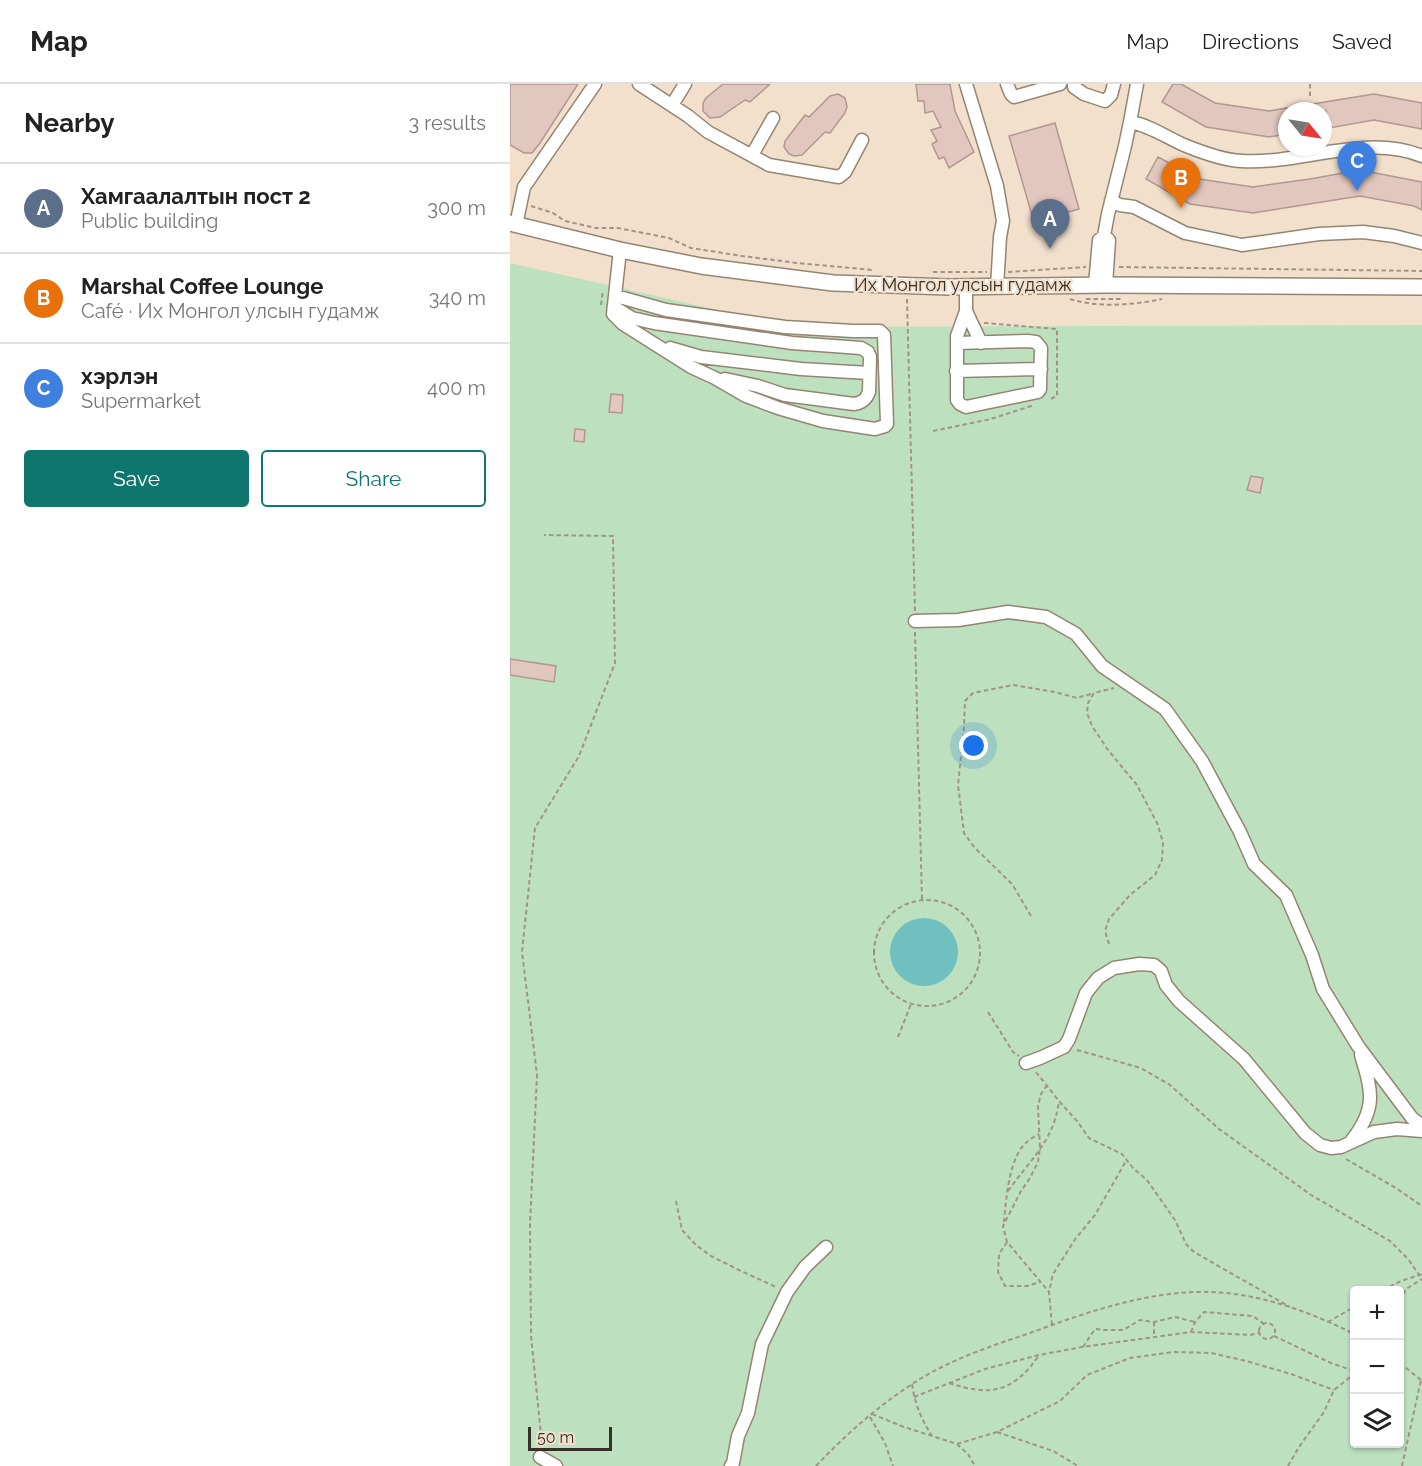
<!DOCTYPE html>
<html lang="en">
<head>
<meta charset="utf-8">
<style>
	:root { --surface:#fff; --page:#f6f6f6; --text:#222; --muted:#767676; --line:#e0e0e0; --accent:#0f766e }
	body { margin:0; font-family:Raleway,sans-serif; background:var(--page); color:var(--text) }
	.controls { position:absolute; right:18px; bottom:18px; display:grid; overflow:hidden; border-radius:6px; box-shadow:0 2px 4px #0004 }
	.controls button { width:54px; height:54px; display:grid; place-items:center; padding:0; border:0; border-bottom:2px solid var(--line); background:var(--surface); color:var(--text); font:30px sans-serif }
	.compass { position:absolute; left:768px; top:18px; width:54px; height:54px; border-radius:50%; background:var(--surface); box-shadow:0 2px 4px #0004; rotate:120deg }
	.scale { position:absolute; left:18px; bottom:15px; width:84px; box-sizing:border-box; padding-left:6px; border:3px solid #373029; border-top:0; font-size:16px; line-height:21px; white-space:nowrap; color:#373029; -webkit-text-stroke:4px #f2e0cd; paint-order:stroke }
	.you { position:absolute; left:464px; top:662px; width:21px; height:21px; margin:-15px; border:4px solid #fff; border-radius:50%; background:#1a73e8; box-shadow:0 0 0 9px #1a73e833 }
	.badge { display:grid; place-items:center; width:39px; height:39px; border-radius:50%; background:var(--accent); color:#fff; font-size:20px; font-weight:700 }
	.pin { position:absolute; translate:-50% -50px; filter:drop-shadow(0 2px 3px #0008) }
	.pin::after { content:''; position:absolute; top:32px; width:21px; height:18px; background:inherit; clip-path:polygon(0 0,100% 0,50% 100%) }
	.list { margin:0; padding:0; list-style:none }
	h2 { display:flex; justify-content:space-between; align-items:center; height:78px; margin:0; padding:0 24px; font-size:26px }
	h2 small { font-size:20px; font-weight:400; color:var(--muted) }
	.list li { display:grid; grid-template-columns:39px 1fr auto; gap:18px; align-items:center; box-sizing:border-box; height:90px; padding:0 24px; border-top:2px solid var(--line) }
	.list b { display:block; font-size:22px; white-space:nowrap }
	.list p { margin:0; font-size:20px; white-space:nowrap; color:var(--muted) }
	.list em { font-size:20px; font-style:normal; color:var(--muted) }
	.actions { display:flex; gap:12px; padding:18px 24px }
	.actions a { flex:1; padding:14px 0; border:2px solid var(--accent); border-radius:6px; text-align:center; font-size:21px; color:var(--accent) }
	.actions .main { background:var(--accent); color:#fff }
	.icon { flex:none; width:33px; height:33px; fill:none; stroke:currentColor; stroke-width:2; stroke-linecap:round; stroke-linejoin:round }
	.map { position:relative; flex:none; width:912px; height:1382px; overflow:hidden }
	header { display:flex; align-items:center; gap:36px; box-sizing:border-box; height:84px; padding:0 30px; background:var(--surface); border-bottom:2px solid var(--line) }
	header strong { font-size:28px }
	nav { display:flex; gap:33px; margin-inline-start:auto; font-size:21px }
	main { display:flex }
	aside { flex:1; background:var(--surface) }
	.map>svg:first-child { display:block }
	.green { fill:#bde1bf; fill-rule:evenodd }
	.water { fill:#70c0c0 }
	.building { fill:#e2c7bf; stroke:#b19790; stroke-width:1.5 }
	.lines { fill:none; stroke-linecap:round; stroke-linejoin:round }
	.minor-casing { stroke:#948472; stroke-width:15 }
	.major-casing { stroke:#948472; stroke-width:18 }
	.path { stroke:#a19386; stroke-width:2; stroke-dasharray:4.5 3; stroke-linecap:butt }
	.minor { stroke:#fff; stroke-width:12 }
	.major { stroke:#fff; stroke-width:15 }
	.labels { text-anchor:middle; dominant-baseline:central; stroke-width:4.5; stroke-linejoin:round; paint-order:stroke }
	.street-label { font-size:18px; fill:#373029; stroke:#f2e0cd }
</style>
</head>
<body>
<header>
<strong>Map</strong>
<nav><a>Map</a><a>Directions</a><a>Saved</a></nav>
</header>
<main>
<aside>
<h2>Nearby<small>3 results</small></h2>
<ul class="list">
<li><span class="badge" style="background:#5c6f8a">A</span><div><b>Хамгаалалтын пост 2</b><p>Public building</p></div><em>300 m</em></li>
<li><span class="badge" style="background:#e8710a">B</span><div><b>Marshal Coffee Lounge</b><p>Café · Их Монгол улсын гудамж</p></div><em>340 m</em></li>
<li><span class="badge" style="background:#3f7fe0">C</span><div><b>хэрлэн</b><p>Supermarket</p></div><em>400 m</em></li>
</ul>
<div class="actions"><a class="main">Save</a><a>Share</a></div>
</aside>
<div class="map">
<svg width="912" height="1382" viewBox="0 0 912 1382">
	<rect width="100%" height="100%" fill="#f2e0cd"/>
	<path class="green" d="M0,179L284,243L912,241V1382H0ZM844,1206H890V1360H844Z"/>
	<path class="water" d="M380 868a34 34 0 1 1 68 0a34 34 0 1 1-68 0Z"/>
	<path class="building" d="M0,0H68L30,59L22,69H14L0,61Z
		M213,0H260L240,18L235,16L210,33L200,34L193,27V19L196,14Z
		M406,0H440L445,27L464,68L439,84L434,73L429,75L422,60L427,57L421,46L431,43L423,27L415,29L414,17H408Z
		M663,0H671L705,19L759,27L777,24V50L759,53L696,43L652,18Z
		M328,10L335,14L337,23L335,29L320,49L315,48L292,71L284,72L279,70L274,63L275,57L295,31L299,33L320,12Z
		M864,10L912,19V45L864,36L819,44L816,27H797V21Z
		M545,39L569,125L524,138L499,52Z
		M648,73L689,95L743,103L800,95L850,86L912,98V126L904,122L850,112L743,129L680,120L636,95Z
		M101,310L113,311L112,329L99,328Z
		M65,345L75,346L74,358L64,357Z
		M741,392L753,394L750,409L737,406Z
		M0,575L46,582L44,598L0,591Z"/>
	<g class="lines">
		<g class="minor-casing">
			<path id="minor" d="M129,0L178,32L198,48L259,81L329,93L335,88L352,56
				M456,0L487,102L493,137L490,153L487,203
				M497,0L501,10L504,13L550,0
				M564,0V3L574,10L595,17L601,11L604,0
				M627,0L620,38C639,41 656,53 674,61C691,68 712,76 731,77C790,81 855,49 912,72
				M162,21L175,0
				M242,71L263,34
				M601,117L610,121L624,123L675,149L732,161L809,150L853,148L884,152L912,159
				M6,141L14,103L85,0
				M594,152L599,156L596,201
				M585,201L589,156L594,152L598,130L615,62L620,38
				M456,202V227L471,259
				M106,212L156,226L275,243L343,247H370L374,251L377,340L375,342L365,345L313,337L268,324L236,312L205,294L181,283L113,240L103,230L110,166
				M104,223L122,234L144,239L282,259L351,264L358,268L360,273L359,308C356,316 352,319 344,320L275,311L248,302L215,295
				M518,257L526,258L531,264L530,305L528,308L456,323L450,320L447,316V259Z
				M447,259V252L456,227
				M160,264L191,273L291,285L359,289
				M446,287L531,285
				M405,537L448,536L498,528L536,533L566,550L592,582L655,625L692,677L730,748L744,780L776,811L802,871L813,905L848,962L902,1034L912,1042
				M516,979L530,974L554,963L559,955L576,909L588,894L604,884L629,880L644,881L651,887L656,901L669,917L734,975L795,1049L810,1061L821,1064L831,1063L864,1048L887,1045L912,1047
				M842,1056C867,1024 862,1007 851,971
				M30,1373L46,1382
				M221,1382L223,1379L228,1352L238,1329L252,1260L277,1208L295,1183L316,1163"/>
		</g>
		<g class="major-casing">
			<path id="major" d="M0,139L110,166L191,182L323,199L439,203L596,201L912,203"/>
		</g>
		<path class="path" d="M800,0V13
			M21,122L43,129L55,137L86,144H108L159,154L181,164L232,172L287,179L363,186
			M609,183L912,187
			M423,188H477
			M498,188L576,183
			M397,215L405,527
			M560,215C587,224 624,221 652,215
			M576,215H613
			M91,221L93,206
			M474,239L547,245V312L538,316
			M423,347L481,335L524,321
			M405,548L412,816
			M364 869a53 53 0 1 1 106 0a53 53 0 1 1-106 0Z
			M521,832L502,800L465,764L454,749L448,701L454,643L455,617L463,609L503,601L545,608L567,614L584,609
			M599,860L595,847L599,835L620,811L645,791L652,776L653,758L647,739L627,701L598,666L582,642L577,629L578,619L584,609L604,604
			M478,928L503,968L509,972
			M388,953L401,920
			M567,966L631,984L660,1001L709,1045L765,1085L801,1111L880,1157L898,1175L912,1195
			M526,988L549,1017L567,1037L579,1054L612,1070L623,1084L637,1096L665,1136L676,1160L684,1168L780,1223
			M537,1001L531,1010L528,1022L530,1064L528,1078L520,1094L511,1107L493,1142L497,1158L539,1208
			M836,1075L886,1104L912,1122
			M498,1107C520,1076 544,1057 549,1017
			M166,1117L172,1146L186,1161L201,1172L229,1186L266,1203
			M494,1138C496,1116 499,1072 517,1058C520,1055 525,1052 529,1050
			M497,1158L489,1170L488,1188L495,1202H517L530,1198
			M873,1206L891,1197L912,1190
			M890,1217L896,1205L912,1195
			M644,1238V1253
			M818,1238L844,1223
			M749 1247a8 8 0 1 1 16 0a8 8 0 1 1-16 0Z
			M542,1241L539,1208L543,1190L566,1154L585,1131L616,1077
			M681,1248L685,1238L694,1228L743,1232L754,1240
			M764,1252L821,1279L844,1287
			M573,1263L585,1245L594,1246H613L630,1236L644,1238L665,1233L685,1238
			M890,1279L911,1296
			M439,1299C481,1313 504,1308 529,1271
			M402,1300C405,1320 411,1335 422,1352
			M404,1313L475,1285L529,1271L572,1263L681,1248L740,1251L749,1249
			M362,1330L394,1343L447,1360L458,1370L465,1382
			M360,1333L375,1359L383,1382
			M487,1348L543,1367L568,1382
			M447,1360L487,1348L550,1317L577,1291L620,1274L663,1268L701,1269L736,1277L781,1290L824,1306
			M32,1361L21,1252L20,1140L27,991L12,868L25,744L69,672L105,579L103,452L34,451
			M306,1382C338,1348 375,1316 415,1292C448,1273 484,1261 520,1249C577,1228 640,1206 701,1208C751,1210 801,1228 844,1250
			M778,1382L789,1363L814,1328L824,1306L844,1290
			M892,1382L911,1296"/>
		<use href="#minor" class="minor"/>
		<use href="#major" class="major"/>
	</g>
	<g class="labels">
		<g class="street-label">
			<text x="453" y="200">Их Монгол улсын гудамж</text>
		</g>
	</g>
</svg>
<div class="controls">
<button>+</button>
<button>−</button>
<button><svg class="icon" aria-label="layers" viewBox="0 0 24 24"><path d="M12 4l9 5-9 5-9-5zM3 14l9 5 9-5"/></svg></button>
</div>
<svg class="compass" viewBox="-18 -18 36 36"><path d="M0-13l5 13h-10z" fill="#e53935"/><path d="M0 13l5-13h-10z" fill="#767676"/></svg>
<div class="scale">50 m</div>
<div class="you"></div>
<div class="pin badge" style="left:540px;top:165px;background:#5c6f8a">A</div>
<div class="pin badge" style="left:671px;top:124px;background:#e8710a">B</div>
<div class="pin badge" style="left:847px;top:107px;background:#3f7fe0">C</div>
</div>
</main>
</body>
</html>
